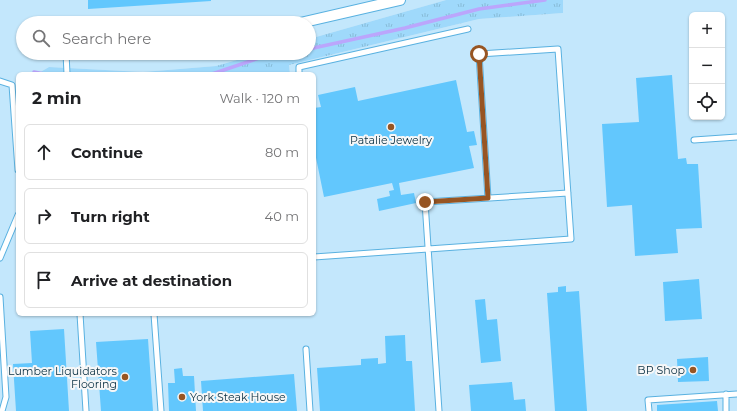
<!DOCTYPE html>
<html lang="en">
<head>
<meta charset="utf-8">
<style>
	:root { --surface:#fff; --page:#f2f2f2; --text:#202124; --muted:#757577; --line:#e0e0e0 }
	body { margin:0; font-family:Montserrat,sans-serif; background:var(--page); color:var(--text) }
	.controls { position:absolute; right:12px; top:12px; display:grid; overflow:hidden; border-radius:6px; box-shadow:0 1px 3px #0004 }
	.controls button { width:36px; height:36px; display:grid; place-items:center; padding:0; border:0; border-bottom:1px solid var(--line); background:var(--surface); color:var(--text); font:20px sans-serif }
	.stop { position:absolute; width:12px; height:12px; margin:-9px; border:3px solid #975523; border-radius:50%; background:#fff }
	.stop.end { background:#975523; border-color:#fff; box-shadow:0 1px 4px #0008 }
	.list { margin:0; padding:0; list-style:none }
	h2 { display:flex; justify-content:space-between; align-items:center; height:52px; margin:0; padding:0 16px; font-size:17px }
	h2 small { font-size:13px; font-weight:400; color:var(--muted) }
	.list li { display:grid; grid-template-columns:26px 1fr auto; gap:12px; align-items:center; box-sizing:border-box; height:56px; margin:0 8px 8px; padding:0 8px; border:1px solid var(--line); border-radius:6px }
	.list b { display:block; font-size:15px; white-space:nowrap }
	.list em { font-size:13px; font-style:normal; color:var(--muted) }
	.icon { flex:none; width:22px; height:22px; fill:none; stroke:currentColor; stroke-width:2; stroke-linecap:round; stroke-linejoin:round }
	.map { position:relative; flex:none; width:737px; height:411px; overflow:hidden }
	.search { position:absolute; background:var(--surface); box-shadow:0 1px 3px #0004; left:16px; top:16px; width:300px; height:44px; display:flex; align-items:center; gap:10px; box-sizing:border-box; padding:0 14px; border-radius:22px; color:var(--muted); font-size:15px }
	.panel { position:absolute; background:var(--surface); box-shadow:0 1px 3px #0004; left:16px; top:72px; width:300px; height:244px; border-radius:6px }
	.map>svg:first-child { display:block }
	.built { fill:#c3e7fc; fill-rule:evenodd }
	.grass { fill:url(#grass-tufts) }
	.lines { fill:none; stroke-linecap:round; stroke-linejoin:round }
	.stream { stroke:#bba6fc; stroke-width:3.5 }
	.building { fill:#62c7fd }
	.service-casing { stroke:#59b1e0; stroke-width:7 }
	.minor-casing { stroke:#59b1e0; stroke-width:12 }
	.service { stroke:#fff; stroke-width:5 }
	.minor { stroke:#fff; stroke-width:10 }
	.route { stroke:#975523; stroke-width:5 }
	.poi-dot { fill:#975523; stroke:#f7f7f7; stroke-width:1.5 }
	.labels { text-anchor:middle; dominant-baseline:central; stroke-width:4; stroke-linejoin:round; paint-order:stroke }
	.poi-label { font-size:11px; fill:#082f42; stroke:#f7f7f7; text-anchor:end }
</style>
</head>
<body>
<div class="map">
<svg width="737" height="411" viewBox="0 0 737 411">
	<defs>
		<pattern id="grass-tufts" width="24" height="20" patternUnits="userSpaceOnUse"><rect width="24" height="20" fill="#9fd9fb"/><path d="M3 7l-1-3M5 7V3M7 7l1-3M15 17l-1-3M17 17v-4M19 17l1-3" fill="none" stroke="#87bbd8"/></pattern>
	</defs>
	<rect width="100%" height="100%" fill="#dcecf6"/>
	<path class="built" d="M0,0H446L309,39V23H23V53H261L216,66L143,72L49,67L37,74H18V314H314V74H290L289,65L479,19L563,13V0H737V411H0ZM692,15H722V117H692Z"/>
	<path class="grass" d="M446,0H563V13L479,19L289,65L290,74H37L49,67L143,72L216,66L261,53H309V39Z"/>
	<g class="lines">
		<path class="stream" d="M309,49L405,28L479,9L545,0
			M34,72L44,74
			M212,74L265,56L284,53"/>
	</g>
	<path class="building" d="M88,0H211V1L88,9Z
		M672,75L678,159L686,158L687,164H698L702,228L676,229L678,253L635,256L632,205L607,207L602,124L639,122L636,78Z
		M456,80L467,132L474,131L477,145L469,146L474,168L399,183L401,195L414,193L416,203L379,211L377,199L390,196L389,191L394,190L392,183L324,197L314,148V108L321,107L318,95L355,87L358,101Z
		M699,279L702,319L665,321L663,282Z
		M566,286V292L579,291L587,411H555L547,293L558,292V287Z
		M485,299L487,320L497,319L501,361L481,363L475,300Z
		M64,329L69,411H16L13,364L32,363L30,331Z
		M405,335L406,361H412L415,411H320L317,368L361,365V359L378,358V364L386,363L385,336Z
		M148,339L153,411H101L96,342Z
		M708,357L709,381L678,382L677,359Z
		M182,368L183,376H194L196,411H169L168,383H175L174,369Z
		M294,374L297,411H203L201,381Z
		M512,382L514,400L525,399L526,411H471L469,385Z
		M717,401L718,411H657V405Z"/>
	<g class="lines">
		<g class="service-casing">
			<path id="service" d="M66,53L67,74
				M299,74V67L468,29
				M0,81L12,85L18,170
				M694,140L737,137
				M314,257L571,239L558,49L479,54L488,198
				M0,258L18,215
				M0,297L6,397L2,411
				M80,314L86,411
				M154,314L161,411
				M306,349L310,411
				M726,394V411
				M439,411L425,202L568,193
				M649,411L648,400L737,394"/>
		</g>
		<g class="minor-casing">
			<path id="minor" d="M300,23L400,0"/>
		</g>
		<use href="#service" class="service"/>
		<use href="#minor" class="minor"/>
	</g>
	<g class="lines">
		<path class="route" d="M425,202L488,198L479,54"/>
	</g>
	<g class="poi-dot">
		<circle cx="391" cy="127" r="4"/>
		<circle cx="693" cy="370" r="4"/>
		<circle cx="125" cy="377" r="4"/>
		<circle cx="182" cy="397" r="4"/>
	</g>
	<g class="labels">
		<g class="poi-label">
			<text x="391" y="140" text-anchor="middle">Patalie Jewelry</text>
			<text x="685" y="370">BP Shop</text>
			<text x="117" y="371">Lumber Liquidators<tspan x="117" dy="13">Flooring</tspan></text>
			<text x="190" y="397" text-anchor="start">York Steak House</text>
		</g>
	</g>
</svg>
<div class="controls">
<button>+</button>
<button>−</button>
<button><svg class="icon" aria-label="locate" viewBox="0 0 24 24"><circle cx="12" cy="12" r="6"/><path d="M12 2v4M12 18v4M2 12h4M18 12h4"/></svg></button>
</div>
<div class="stop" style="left:479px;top:54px"></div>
<div class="stop end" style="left:425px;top:202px"></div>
<div class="search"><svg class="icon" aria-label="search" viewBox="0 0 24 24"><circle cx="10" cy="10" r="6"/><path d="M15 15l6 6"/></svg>Search here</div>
<section class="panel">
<h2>2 min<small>Walk · 120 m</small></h2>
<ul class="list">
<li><svg class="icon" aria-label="ahead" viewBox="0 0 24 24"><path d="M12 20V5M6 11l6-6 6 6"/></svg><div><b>Continue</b></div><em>80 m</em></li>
<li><svg class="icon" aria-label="right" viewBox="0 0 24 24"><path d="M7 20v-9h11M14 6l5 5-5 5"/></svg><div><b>Turn right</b></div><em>40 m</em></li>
<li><svg class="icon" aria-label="arrive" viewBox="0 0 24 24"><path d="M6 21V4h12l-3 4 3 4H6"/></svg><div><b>Arrive at destination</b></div></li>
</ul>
</section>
</div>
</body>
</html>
